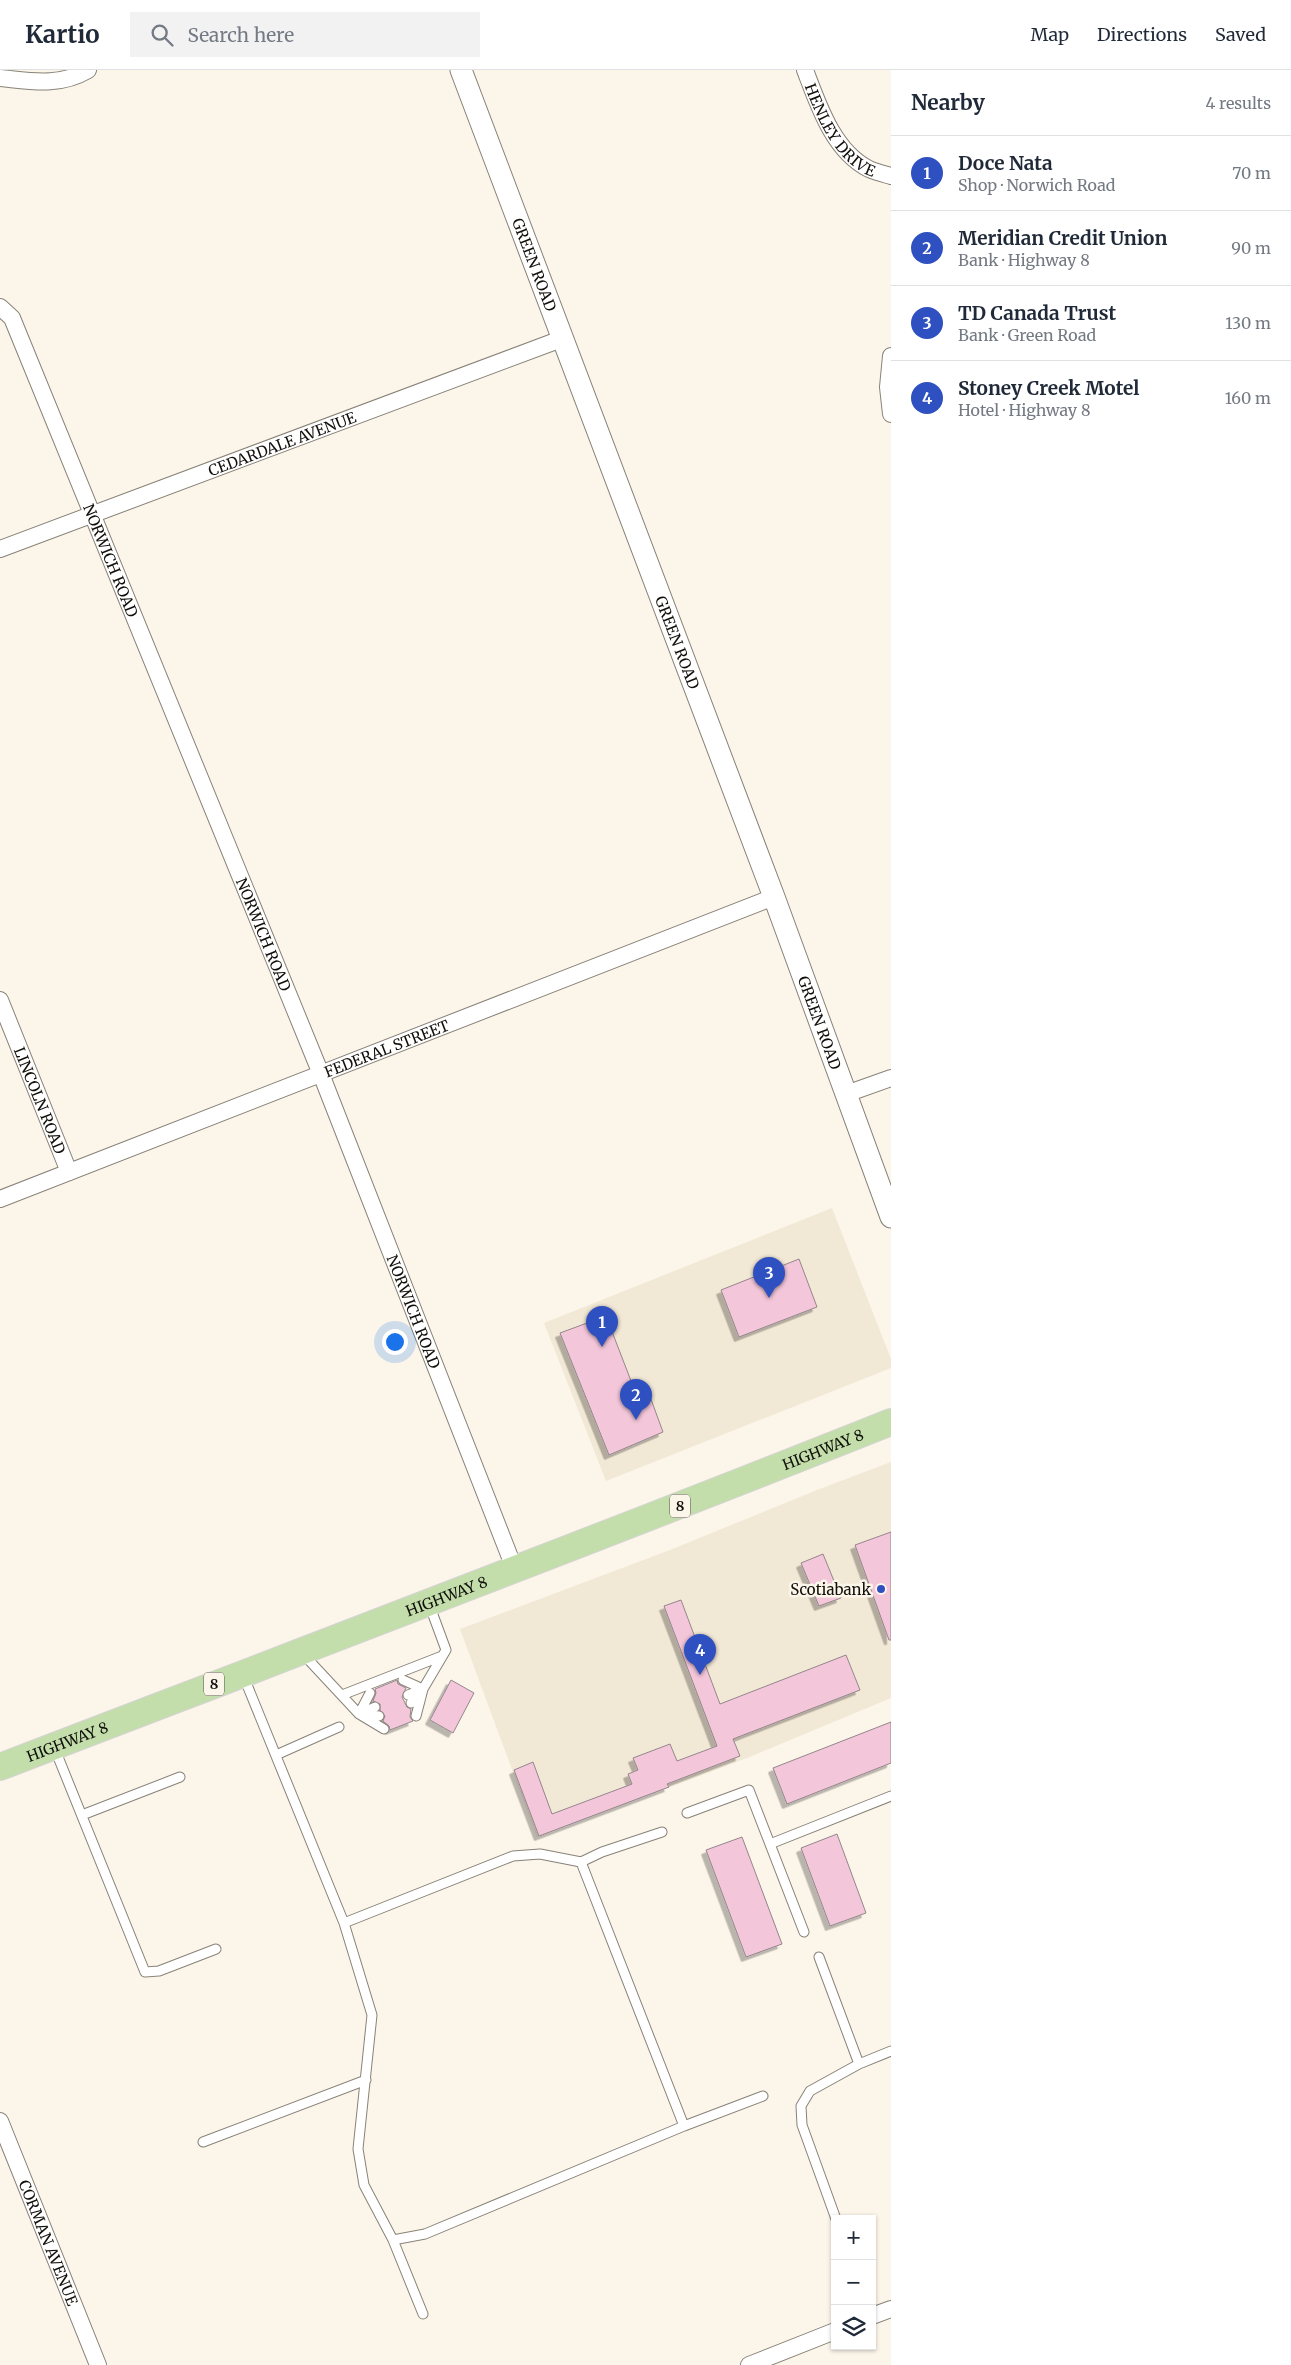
<!DOCTYPE html>
<html lang="en">
<head>
<meta charset="utf-8">
<style>
	:root { --surface:#fff; --page:#f2f2f3; --text:#1f2937; --muted:#747a83; --line:#e0e1e3; --accent:#2f50c0 }
	body { margin:0; font-family:Merriweather,serif; background:var(--page); color:var(--text) }
	.controls { position:absolute; right:15px; bottom:15px; display:grid; overflow:hidden; border-radius:0px; box-shadow:0 1px 4px #0004 }
	.controls button { width:45px; height:45px; display:grid; place-items:center; padding:0; border:0; border-bottom:1px solid var(--line); background:var(--surface); color:var(--text); font:25px sans-serif }
	.you { position:absolute; left:394px; top:1271px; width:18px; height:18px; margin:-12px; border:4px solid #fff; border-radius:50%; background:#1a73e8; box-shadow:0 0 0 8px #1a73e833 }
	.badge { display:grid; place-items:center; width:32px; height:32px; border-radius:50%; background:var(--accent); color:#fff; font-size:16px; font-weight:700 }
	.pin { position:absolute; translate:-50% -41px; filter:drop-shadow(0 1px 2px #0008) }
	.pin::after { content:''; position:absolute; top:26px; width:18px; height:15px; background:inherit; clip-path:polygon(0 0,100% 0,50% 100%) }
	.list { margin:0; padding:0; list-style:none }
	h2 { display:flex; justify-content:space-between; align-items:center; height:65px; margin:0; padding:0 20px; font-size:21px }
	h2 small { font-size:16px; font-weight:400; color:var(--muted) }
	.list li { display:grid; grid-template-columns:32px 1fr auto; gap:15px; align-items:center; box-sizing:border-box; height:75px; padding:0 20px; border-top:1px solid var(--line) }
	.list b { display:block; font-size:19px; white-space:nowrap }
	.list p { margin:0; font-size:16px; white-space:nowrap; color:var(--muted) }
	.list em { font-size:16px; font-style:normal; color:var(--muted) }
	.icon { flex:none; width:28px; height:28px; fill:none; stroke:currentColor; stroke-width:2; stroke-linecap:round; stroke-linejoin:round }
	.map { position:relative; flex:none; width:891px; height:2295px; overflow:hidden }
	header { display:flex; align-items:center; gap:30px; box-sizing:border-box; height:70px; padding:0 25px; background:var(--surface); border-bottom:1px solid var(--line) }
	header strong { font-size:24px }
	nav { display:flex; gap:28px; margin-inline-start:auto; font-size:18px }
	.search { width:350px; height:45px; background:var(--page); display:flex; align-items:center; gap:12px; box-sizing:border-box; padding:0 18px; border-radius:0px; color:var(--muted); font-size:19px }
	main { display:flex }
	aside { flex:1; background:var(--surface) }
	.map>svg:first-child { display:block }
	.built { fill:#f2e8d6 }
	.building { fill:#f3c6da; stroke:#93868b; filter:url(#shadow) }
	.lines { fill:none; stroke-linecap:round; stroke-linejoin:round }
	.service-casing { stroke:#888278; stroke-width:11 }
	.minor-casing { stroke:#888278; stroke-width:18 }
	.tertiary-casing { stroke:#888278; stroke-width:23 }
	.primary-casing { stroke:#d4d4d3; stroke-width:28 }
	.service { stroke:#fff; stroke-width:9 }
	.minor { stroke:#fff; stroke-width:16 }
	.tertiary { stroke:#fff; stroke-width:21 }
	.primary { stroke:#c3deab; stroke-width:26 }
	.poi-dot { fill:#2f50c0; stroke:#fcf5ea; stroke-width:2 }
	.labels { text-anchor:middle; dominant-baseline:central; stroke-width:5; stroke-linejoin:round; paint-order:stroke }
	.shield { fill:#fcf5ea; stroke:#58544e; stroke-width:1 }
	.shield-label { font-size:14px; font-weight:bold; fill:#110f0b }
	.street-label { font-size:15px; fill:#110f0b; stroke:#fcf5ea }
	.poi-label { font-size:15px; fill:#110f0b; stroke:#fcf5ea; text-anchor:end }
</style>
</head>
<body>
<header>
<strong>Kartio</strong>
<div class="search"><svg class="icon" aria-label="search" viewBox="0 0 24 24"><circle cx="10" cy="10" r="6"/><path d="M15 15l6 6"/></svg>Search here</div>
<nav><a>Map</a><a>Directions</a><a>Saved</a></nav>
</header>
<main>
<div class="map">
<svg width="891" height="2295" viewBox="0 0 891 2295">
	<defs>
		<filter id="shadow"><feDropShadow dx="-4.5" dy="4.5" stdDeviation="0" flood-color="#0004"/></filter>
	</defs>
	<rect width="100%" height="100%" fill="#fcf5ea"/>
	<path class="built" d="M832,1138L891,1289V1298L606,1411L544,1253Z
		M891,1392V1628L747,1688L537,1767L460,1559L670,1480L817,1420Z"/>
	<path class="building" d="M799,1189L817,1237L739,1267L721,1220Z
		M606,1246L633,1316L648,1321L663,1362L609,1385L560,1263Z
		M891,1462V1570H889L855,1475Z
		M823,1484L841,1528L819,1536L801,1493Z
		M681,1530L720,1634L846,1585L860,1620L733,1669L740,1686L667,1714L669,1717L539,1766L514,1700L533,1692L552,1744L632,1714L628,1704L638,1700L633,1688L670,1674L677,1691L717,1676L664,1536Z
		M397,1610L398,1614L406,1618L402,1627L407,1637L411,1639L410,1647L413,1651L390,1660L389,1656L383,1651L385,1646L380,1640V1634L373,1631L376,1623L375,1619Z
		M451,1610L474,1623L453,1663L430,1650Z
		M891,1652V1693L787,1734L773,1698Z
		M837,1764L866,1843L830,1856L801,1778Z
		M742,1767L782,1874L746,1887L706,1780Z"/>
	<g class="lines">
		<g class="service-casing">
			<path id="service" d="M304,1585L359,1644L375,1637
				M243,1605L344,1853L372,1945L358,2079L364,2115L393,2170L425,2164L684,2056L581,1792L540,1784L513,1786L344,1853
				M403,1610L423,1619
				M342,1625L442,1586
				M408,1625L423,1619L446,1580L429,1534
				M411,1633L421,1621
				M359,1644L384,1659
				M359,1644L370,1623
				M362,1644L379,1646
				M416,1646L423,1619
				M54,1677L145,1902L159,1901L216,1879
				M276,1685L339,1657
				M687,1743L749,1720L804,1862
				M82,1745L180,1707
				M770,1774L891,1726
				M581,1792L602,1782L662,1762
				M819,1887L859,1994
				M684,2056L763,2026
				M203,2072L366,2010
				M836,2149L802,2055L801,2036L810,2021L859,1994L891,1981
				M393,2170L423,2244"/>
		</g>
		<g class="minor-casing">
			<g id="minor">
				<path id="s1" d="M805,0C818,34 833,81 869,99C876,102 884,104 891,106"/>
				<path d="M0,8C31,11 59,17 88,0"/>
				<path id="s2" d="M0,237L12,248L321,1004L515,1500"/>
				<path d="M891,286L888,317L891,344"/>
				<path id="s3" d="M0,479L564,268"/>
				<path id="s4" d="M0,930L69,1102"/>
				<path d="M846,1024L891,1008"/>
				<path id="s5" d="M0,1129L774,827"/>
				<path id="s6" d="M0,2051L98,2295"/>
				<path d="M872,2246L891,2239"/>
				<path d="M749,2295L835,2261"/>
			</g>
		</g>
		<g class="tertiary-casing">
			<g id="tertiary">
				<path id="s7" d="M461,0L774,827L891,1147"/>
			</g>
		</g>
		<g class="primary-casing">
			<g id="primary">
				<path id="s8" d="M0,1697C297,1583 595,1470 891,1352"/>
			</g>
		</g>
		<use href="#service" class="service"/>
		<use href="#minor" class="minor"/>
		<use href="#tertiary" class="tertiary"/>
		<use href="#primary" class="primary"/>
	</g>
	<circle class="poi-dot" cx="881" cy="1519" r="5"/>
	<g class="labels">
		<g class="shield">
			<rect x="670" y="1424.5" width="20" height="23" rx="4"/>
			<rect x="204" y="1602.5" width="20" height="23" rx="4"/>
		</g>
		<g class="shield-label">
			<text x="680" y="1436">8</text>
			<text x="214" y="1614">8</text>
		</g>
		<g class="street-label">
			<text stroke="none"><textPath href="#s1" startOffset="71">HENLEY DRIVE</textPath></text>
			<text stroke="none"><textPath href="#s7" startOffset="208">GREEN ROAD</textPath></text>
			<text stroke="none"><textPath href="#s3" startOffset="301">CEDARDALE AVENUE</textPath></text>
			<text stroke="none"><textPath href="#s2" startOffset="278">NORWICH ROAD</textPath></text>
			<text stroke="none"><textPath href="#s7" startOffset="612">GREEN ROAD</textPath></text>
			<text stroke="none"><textPath href="#s2" startOffset="682">NORWICH ROAD</textPath></text>
			<text stroke="none"><textPath href="#s7" startOffset="1018">GREEN ROAD</textPath></text>
			<text stroke="none"><textPath href="#s5" startOffset="415">FEDERAL STREET</textPath></text>
			<text stroke="none"><textPath href="#s4" startOffset="108">LINCOLN ROAD</textPath></text>
			<text stroke="none"><textPath href="#s2" startOffset="1088">NORWICH ROAD</textPath></text>
			<text stroke="none"><textPath href="#s8" startOffset="882">HIGHWAY 8</textPath></text>
			<text stroke="none"><textPath href="#s8" startOffset="478">HIGHWAY 8</textPath></text>
			<text stroke="none"><textPath href="#s8" startOffset="72">HIGHWAY 8</textPath></text>
			<text stroke="none"><textPath href="#s6" startOffset="131">CORMAN AVENUE</textPath></text>
		</g>
		<g class="poi-label">
			<text x="871" y="1519">Scotiabank</text>
		</g>
	</g>
</svg>
<div class="controls">
<button>+</button>
<button>−</button>
<button><svg class="icon" aria-label="layers" viewBox="0 0 24 24"><path d="M12 4l9 5-9 5-9-5zM3 14l9 5 9-5"/></svg></button>
</div>
<div class="you"></div>
<div class="pin badge" style="left:602px;top:1277px">1</div>
<div class="pin badge" style="left:636px;top:1350px">2</div>
<div class="pin badge" style="left:769px;top:1228px">3</div>
<div class="pin badge" style="left:700px;top:1605px">4</div>
</div>
<aside>
<h2>Nearby<small>4 results</small></h2>
<ul class="list">
<li><span class="badge">1</span><div><b>Doce Nata</b><p>Shop · Norwich Road</p></div><em>70 m</em></li>
<li><span class="badge">2</span><div><b>Meridian Credit Union</b><p>Bank · Highway 8</p></div><em>90 m</em></li>
<li><span class="badge">3</span><div><b>TD Canada Trust</b><p>Bank · Green Road</p></div><em>130 m</em></li>
<li><span class="badge">4</span><div><b>Stoney Creek Motel</b><p>Hotel · Highway 8</p></div><em>160 m</em></li>
</ul>
</aside>
</main>
</body>
</html>
